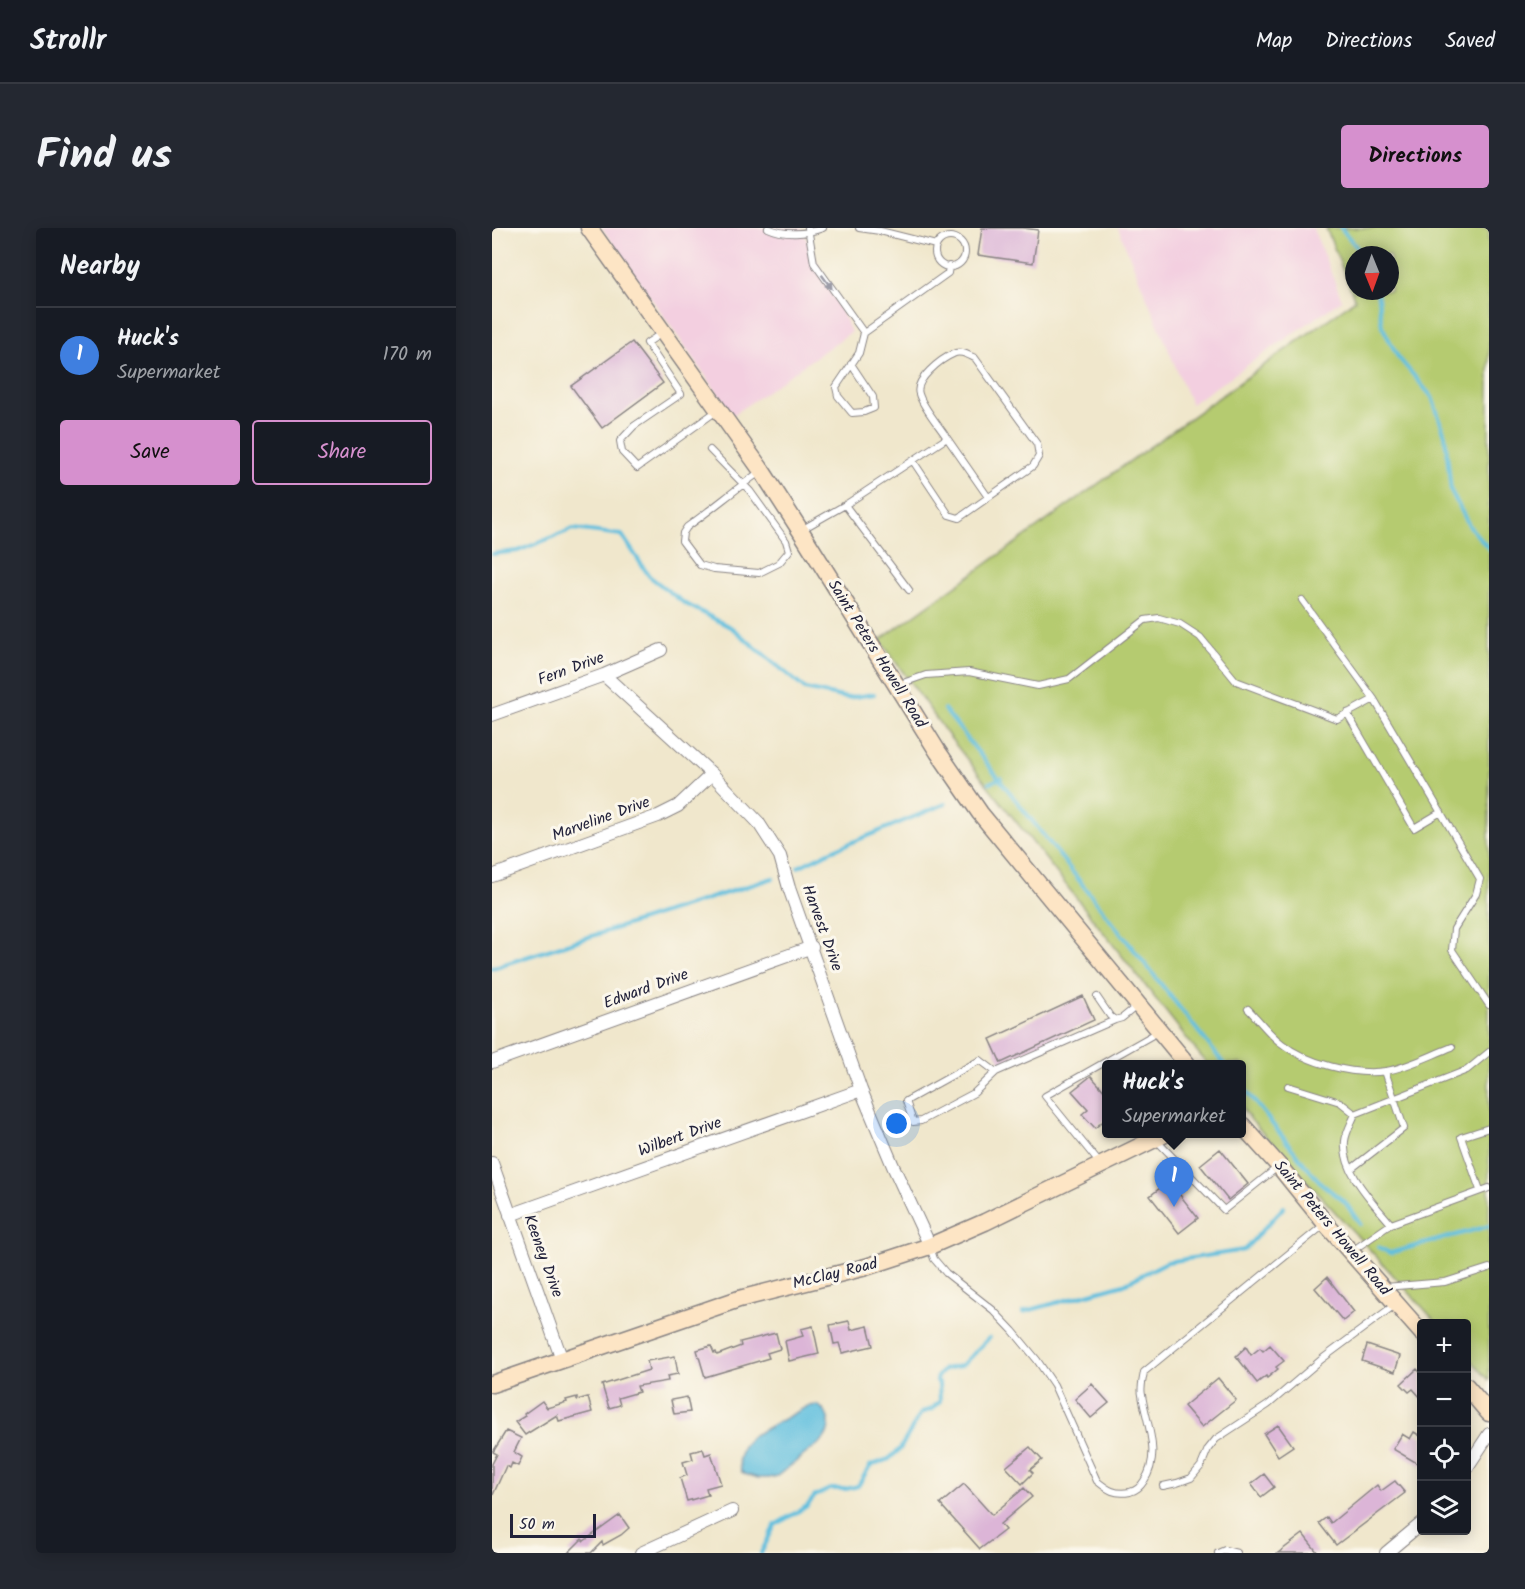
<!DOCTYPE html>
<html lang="en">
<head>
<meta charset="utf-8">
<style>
	:root { --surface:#171b24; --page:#242831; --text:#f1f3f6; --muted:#9ea1a6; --line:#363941; --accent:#d690ce }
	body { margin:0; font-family:Kalam,sans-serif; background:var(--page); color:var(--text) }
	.controls { position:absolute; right:18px; bottom:18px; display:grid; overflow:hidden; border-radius:6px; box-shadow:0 3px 15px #0003 }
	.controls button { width:54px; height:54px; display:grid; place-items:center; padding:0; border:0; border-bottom:2px solid var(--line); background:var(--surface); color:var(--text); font:30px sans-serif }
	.compass { position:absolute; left:853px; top:18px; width:54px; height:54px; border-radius:50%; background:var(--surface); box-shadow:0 3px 15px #0003; rotate:179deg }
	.scale { position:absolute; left:18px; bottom:15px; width:86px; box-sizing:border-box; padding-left:6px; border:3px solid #22223b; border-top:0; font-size:16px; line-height:21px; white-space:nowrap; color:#22223b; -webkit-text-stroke:4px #fbf7ec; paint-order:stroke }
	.you { position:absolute; left:405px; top:896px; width:21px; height:21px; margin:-15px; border:4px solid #fff; border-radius:50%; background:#1a73e8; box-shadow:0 0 0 9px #1a73e833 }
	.badge { display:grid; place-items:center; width:39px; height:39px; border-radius:50%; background:var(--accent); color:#fff; font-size:20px; font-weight:700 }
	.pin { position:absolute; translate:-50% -50px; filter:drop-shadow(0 2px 3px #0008) }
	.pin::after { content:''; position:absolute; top:32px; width:21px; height:18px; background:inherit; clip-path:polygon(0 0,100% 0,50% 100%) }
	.popup { position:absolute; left:610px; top:832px; width:144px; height:78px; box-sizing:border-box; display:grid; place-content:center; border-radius:6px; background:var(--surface); filter:drop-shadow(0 2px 4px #0005); font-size:20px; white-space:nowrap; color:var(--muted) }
	.popup b { font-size:22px; color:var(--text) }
	.popup::after { content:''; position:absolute; left:50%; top:100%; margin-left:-12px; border:12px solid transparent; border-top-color:var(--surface) }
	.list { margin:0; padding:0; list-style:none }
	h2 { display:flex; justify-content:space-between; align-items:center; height:78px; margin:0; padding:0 24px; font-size:26px }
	h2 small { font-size:20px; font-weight:400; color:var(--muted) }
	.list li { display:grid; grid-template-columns:39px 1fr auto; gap:18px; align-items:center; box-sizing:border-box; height:96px; padding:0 24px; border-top:2px solid var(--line) }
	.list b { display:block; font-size:22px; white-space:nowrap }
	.list p { margin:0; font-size:20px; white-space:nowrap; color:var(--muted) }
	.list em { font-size:20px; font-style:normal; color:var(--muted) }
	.actions { display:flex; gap:12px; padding:18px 24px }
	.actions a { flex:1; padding:14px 0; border:2px solid var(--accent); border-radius:6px; text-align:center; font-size:21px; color:var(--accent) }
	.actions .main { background:var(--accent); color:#111 }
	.icon { flex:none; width:33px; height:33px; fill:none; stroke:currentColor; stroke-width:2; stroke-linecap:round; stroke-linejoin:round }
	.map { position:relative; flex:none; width:997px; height:1325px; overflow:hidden; border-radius:6px }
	header { display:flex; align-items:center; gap:36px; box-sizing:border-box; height:84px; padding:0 30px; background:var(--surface); border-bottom:2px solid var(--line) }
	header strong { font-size:28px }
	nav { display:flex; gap:33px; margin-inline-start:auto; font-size:21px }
	.intro { display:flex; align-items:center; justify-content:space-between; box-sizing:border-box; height:144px; padding:0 36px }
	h1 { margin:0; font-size:42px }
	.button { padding:15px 27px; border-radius:6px; background:var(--accent); color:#111; font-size:21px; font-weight:700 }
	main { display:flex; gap:36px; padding:0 36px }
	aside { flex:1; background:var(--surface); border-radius:6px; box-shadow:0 3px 15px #0003 }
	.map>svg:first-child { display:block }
	.built { fill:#f3cfe0 }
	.green { fill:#b5cb70; stroke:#6c7656; stroke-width:1.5; fill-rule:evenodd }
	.water { fill:#60bfde; stroke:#41708c; stroke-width:1.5 }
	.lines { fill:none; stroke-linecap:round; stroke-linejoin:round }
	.stream { stroke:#60bfde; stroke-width:4 }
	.building { fill:#dcb5d7 }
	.service-casing { stroke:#898484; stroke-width:8 }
	.minor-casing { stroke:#898484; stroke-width:14 }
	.secondary-casing { stroke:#898484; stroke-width:19 }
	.service { stroke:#fff; stroke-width:6 }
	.minor { stroke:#fff; stroke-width:12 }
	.secondary { stroke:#fde5c5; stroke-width:16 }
	.oneway { fill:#9c9ca7 }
	.labels { text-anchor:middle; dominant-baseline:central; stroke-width:6; stroke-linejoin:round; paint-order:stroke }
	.street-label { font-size:16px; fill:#22223b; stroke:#fbf7ec }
</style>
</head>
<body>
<header>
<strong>Strollr</strong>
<nav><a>Map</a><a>Directions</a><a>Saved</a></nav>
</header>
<div class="intro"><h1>Find us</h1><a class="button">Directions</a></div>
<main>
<aside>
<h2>Nearby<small></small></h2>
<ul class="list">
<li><span class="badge" style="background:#3f7fe0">1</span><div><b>Huck's</b><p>Supermarket</p></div><em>170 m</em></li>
</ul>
<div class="actions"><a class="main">Save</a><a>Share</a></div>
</aside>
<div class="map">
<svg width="997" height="1325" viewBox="0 0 997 1325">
	<rect width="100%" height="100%" fill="#fbf7ec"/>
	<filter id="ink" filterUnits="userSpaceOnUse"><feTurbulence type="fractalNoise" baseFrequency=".0167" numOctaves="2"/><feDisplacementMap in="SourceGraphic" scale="12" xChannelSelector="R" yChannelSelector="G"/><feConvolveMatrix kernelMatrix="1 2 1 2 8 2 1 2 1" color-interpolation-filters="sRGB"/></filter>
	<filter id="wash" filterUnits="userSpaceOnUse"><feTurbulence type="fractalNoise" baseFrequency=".008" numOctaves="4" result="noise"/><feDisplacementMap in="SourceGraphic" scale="24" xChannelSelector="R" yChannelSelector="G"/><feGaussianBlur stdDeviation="1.35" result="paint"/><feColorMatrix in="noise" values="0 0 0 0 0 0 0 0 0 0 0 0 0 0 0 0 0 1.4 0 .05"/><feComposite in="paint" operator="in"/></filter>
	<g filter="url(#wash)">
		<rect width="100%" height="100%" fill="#f0e7cc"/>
		<path class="built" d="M110,0H309L359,104L241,187Z
			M626,0H821L850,72L699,176Z"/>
		<path class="green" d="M834,0H997V1152L975,1128L974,1096L945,1095L758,891L750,880V836H715L456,507L388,412L863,72ZM862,27H898V63H862Z"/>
		<path class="water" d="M326,1177C339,1187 341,1202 329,1214L285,1248L277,1250H266L252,1246L249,1243L247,1231L251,1218L260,1208L316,1178Z"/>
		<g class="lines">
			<path class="stream" d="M849,0L871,27
				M885,63L890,98L906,129L940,169L953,207L959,263L978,299L997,321
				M0,326L26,323L81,301L130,307L157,348L192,375L240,400L313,461L355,470L382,466
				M452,481L732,836
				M497,555L509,550
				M306,639L339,623L453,576
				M0,740L281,650
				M750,858L814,938L830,956L853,974L868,996
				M886,1019L898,1025L997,998
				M531,1084L632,1056L675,1034L752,1022L792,979
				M269,1325L283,1297L315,1278L323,1268L338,1261H354L366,1258L378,1238L397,1231L408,1221L429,1185L440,1181L448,1173L447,1155L445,1154V1149L452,1141L469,1138L497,1110"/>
		</g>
		<g id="blocks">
			<path class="building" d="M490,0H531L546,2L541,35L486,27Z
				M140,114L171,155L110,200L79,158Z
				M591,768L602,792L509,835L498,811Z
				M599,848L615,866V890L603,900L590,886L596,881L580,863Z
				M728,921L756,956L736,972L708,937Z
				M677,953L706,990L687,1005L658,968Z
				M835,1049L862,1084L851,1093L823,1060Z
				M357,1093L359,1102L376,1098L381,1118L350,1125L347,1115L342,1116L338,1097Z
				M321,1098L327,1126L297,1133L293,1113L311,1108L309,1101Z
				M284,1105L288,1121L275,1125L277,1130L213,1149L205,1122L219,1118L222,1125L224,1124L225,1127L249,1118L248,1114Z
				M778,1117L792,1133L784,1139L786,1141L775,1150L774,1148L765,1155L744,1128L754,1119L759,1127L768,1120L771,1123Z
				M875,1117L908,1128L903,1144L870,1133Z
				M183,1128L186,1146L175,1148L176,1153L145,1158L147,1164L126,1170L128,1177L117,1180L110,1157L157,1142L155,1133Z
				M925,1141L930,1146V1171L921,1161L917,1164L909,1156Z
				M726,1150L744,1172L710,1199L692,1178Z
				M600,1156L617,1175L599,1190L583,1171Z
				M85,1169V1172L96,1169L100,1184L67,1193L65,1187L33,1207L23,1194L33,1188L32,1186L50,1173L55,1180L75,1174L74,1172Z
				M195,1169L198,1184L182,1186L179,1172Z
				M786,1197L801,1218L786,1228L772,1206Z
				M14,1203L29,1210L22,1224L30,1229L26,1238L20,1235L18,1240L14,1238L0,1269V1236L5,1226L1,1224Z
				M922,1204L930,1209V1238L901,1221L910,1206L918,1211Z
				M538,1219L550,1232L538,1242L541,1245L530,1256L514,1239Z
				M211,1221L213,1227L219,1225L229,1256L214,1260L216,1267L195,1273L188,1250L195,1247L191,1234L201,1231L199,1224Z
				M772,1246L782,1259L769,1269L759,1256Z
				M903,1253L913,1265L844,1317L827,1295L835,1289L839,1295L885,1257L889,1263Z
				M472,1256L500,1287L532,1260L540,1269L508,1296L513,1302L488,1321L448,1276Z
				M128,1287L137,1300L129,1307L111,1317L110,1314L99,1325H76L90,1311L92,1313Z
				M811,1306L826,1325H786Z"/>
		</g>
	</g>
	<g filter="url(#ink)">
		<use href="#blocks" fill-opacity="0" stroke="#898484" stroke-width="1.5"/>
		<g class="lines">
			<g class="service-casing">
				<path id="service" d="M276,0C293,8 314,6 331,0
					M316,0L322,35L372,105
					M367,0L388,3L444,17
					M443 24a15 15 0 1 1 30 0a15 15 0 1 1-30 0Z
					M170,105L155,115L189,166L142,198L128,213L130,224L145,240L226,182
					M359,136L381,169L382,180L372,184L360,185L346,168L344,159L367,125L372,105L456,45L457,38
					M455,210L496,269
					M218,222L258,263L294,313L297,323L287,335L267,345L222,341L208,337L190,313L191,305L195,299C220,281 244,261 269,243
					M353,277L455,210C448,199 430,178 427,166C422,152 449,131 461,126C468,122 476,127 483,130L545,216L547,228L541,238L467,290L457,287L421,233
					M309,302L353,277L417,362
					M810,372L882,471
					M405,457L434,447L477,444L546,458L577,451L653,392L667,390L688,396L708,409L744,453L845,491L882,471L988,651L984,666L962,701L960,722L997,777
					M855,485L922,600L949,584
					M605,769L618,788L623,792L630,790L646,777
					M756,781C767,792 777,806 789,815C814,835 862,848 894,843C917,839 939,827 960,819
					M504,844L488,832L414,873L421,894L429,893L482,865L504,844L623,792
					M796,858L848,874L863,886
					M665,913L732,982L787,938
					M609,937L553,868L666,804
					M859,941L912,900L893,843
					M988,962L969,909L997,900
					M899,996C881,974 850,944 853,913C854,904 860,894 863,886L975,842L997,824
					M438,1019L442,1031L454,1045L501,1082L521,1103L545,1132L562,1157L605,1253C616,1262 623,1267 638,1264C645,1262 648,1259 652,1253C670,1226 654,1195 650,1167C648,1160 651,1151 652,1144L833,996
					M860,1023L899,996L997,960
					M893,1059L953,1054L997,1040
					M671,1258L685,1255L699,1250L709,1238L716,1221L724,1211L776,1177L830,1131L904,1076
					M726,1325L733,1322L745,1325"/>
			</g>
			<g class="minor-casing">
				<path id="minor" d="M112,447L220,546L266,594L288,628L297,660L369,862L401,938L438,1018
					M0,487L112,447L169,422
					M0,648L166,588L186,578L220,546
					M0,834L320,719
					M0,935L70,1132
					M18,987L369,862
					M974,1241L997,1206
					M149,1325L240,1283
					M894,1325L930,1295"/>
			</g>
			<g class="secondary-casing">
				<path id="secondary" d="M97,0L270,243L308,302L446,524L488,585L695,836
					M750,897L787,938L834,996L930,1105
					M0,1156L247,1071L374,1039L438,1018L493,994L673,906
					M974,1158L997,1185"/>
			</g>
			<use href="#service" class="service"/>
			<use href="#minor" class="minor"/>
			<use href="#secondary" class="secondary"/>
		</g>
		<defs><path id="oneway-solid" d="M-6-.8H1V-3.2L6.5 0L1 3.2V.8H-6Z" transform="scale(1.5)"/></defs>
		<use class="oneway" href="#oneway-solid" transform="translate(335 54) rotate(54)"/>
	</g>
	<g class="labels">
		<g class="street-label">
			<text transform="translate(385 426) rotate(58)">Saint Peters Howell Road</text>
			<text transform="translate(79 441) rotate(-20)">Fern Drive</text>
			<text transform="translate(109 591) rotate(-20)">Marveline Drive</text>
			<text transform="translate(330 700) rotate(70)">Harvest Drive</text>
			<text transform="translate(154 761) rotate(-20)">Edward Drive</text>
			<text transform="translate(188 909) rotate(-20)">Wilbert Drive</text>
			<text transform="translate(840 1000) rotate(50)">Saint Peters Howell Road</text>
			<text transform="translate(51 1028) rotate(70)">Keeney Drive</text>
			<text transform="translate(343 1046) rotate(-14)">McClay Road</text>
		</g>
	</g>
</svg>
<div class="controls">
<button>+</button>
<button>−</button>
<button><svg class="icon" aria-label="locate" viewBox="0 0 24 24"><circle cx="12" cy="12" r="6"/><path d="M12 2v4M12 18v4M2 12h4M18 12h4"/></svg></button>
<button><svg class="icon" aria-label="layers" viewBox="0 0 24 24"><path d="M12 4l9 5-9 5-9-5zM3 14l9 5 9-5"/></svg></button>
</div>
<svg class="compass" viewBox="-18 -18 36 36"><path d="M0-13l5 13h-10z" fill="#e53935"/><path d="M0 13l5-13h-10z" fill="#9ea1a6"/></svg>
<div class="scale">50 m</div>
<div class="you"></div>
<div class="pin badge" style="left:682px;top:979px;background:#3f7fe0">1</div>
<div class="popup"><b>Huck's</b>Supermarket</div>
</div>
</main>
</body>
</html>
